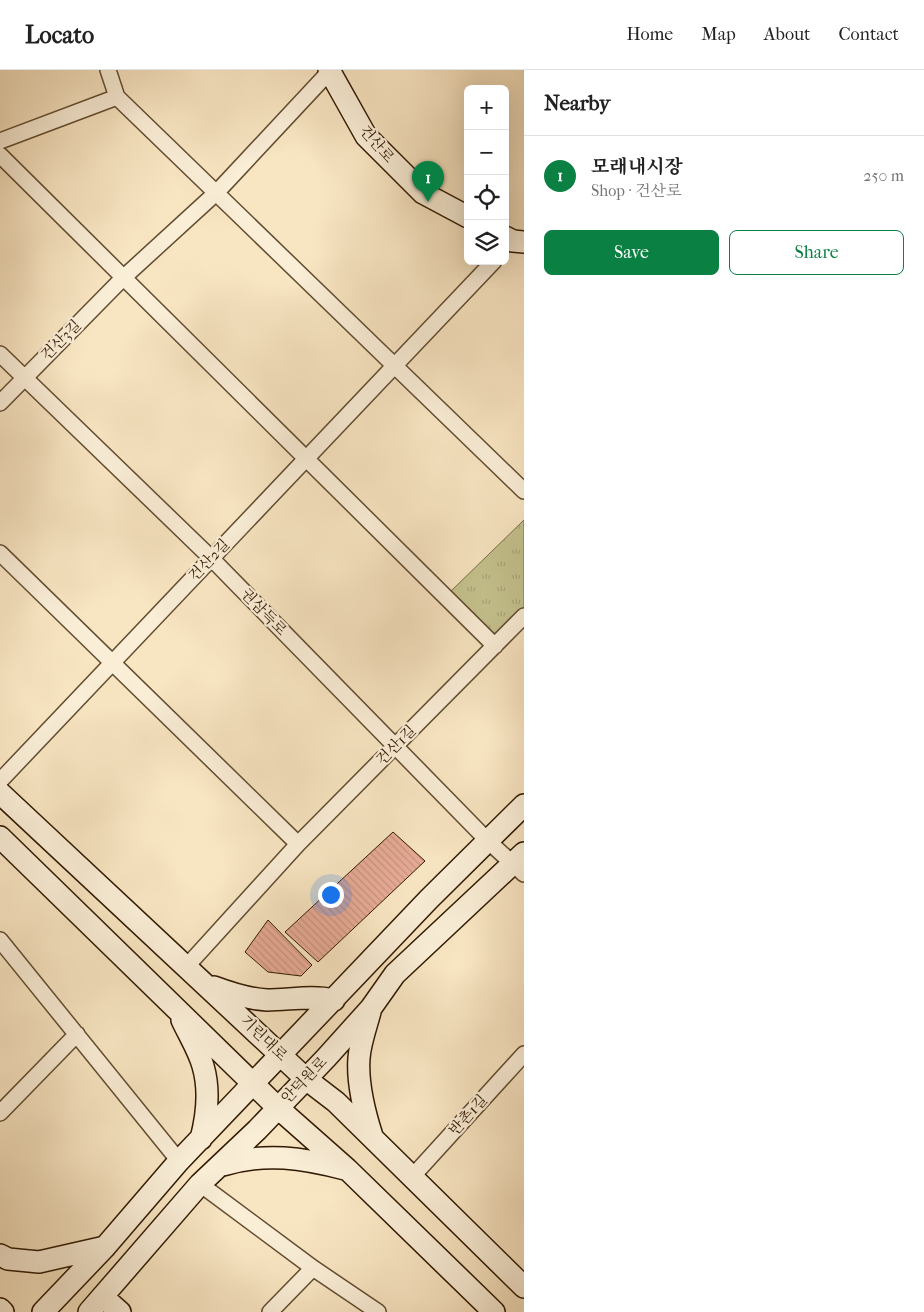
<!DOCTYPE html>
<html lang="en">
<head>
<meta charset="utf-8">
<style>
	:root { --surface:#fff; --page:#f6f6f6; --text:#222; --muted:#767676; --line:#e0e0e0; --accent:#0b8043 }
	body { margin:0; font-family:"IM FELL French Canon","Noto Serif KR",serif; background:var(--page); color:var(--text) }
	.controls { position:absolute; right:15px; top:15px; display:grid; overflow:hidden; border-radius:8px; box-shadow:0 5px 20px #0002 }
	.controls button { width:45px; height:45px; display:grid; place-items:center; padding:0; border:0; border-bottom:1px solid var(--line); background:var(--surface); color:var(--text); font:25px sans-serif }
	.you { position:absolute; left:330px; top:824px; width:18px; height:18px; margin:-12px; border:4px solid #fff; border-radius:50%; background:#1a73e8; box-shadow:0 0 0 8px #1a73e833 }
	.badge { display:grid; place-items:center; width:32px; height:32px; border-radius:50%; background:var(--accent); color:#fff; font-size:16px; font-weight:700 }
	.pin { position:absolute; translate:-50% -41px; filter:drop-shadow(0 1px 2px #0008) }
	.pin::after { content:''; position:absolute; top:26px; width:18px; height:15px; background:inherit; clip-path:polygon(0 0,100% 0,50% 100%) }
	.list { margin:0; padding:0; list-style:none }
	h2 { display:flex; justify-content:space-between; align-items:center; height:65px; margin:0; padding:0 20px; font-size:21px }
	h2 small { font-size:16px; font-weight:400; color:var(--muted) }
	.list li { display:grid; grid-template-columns:32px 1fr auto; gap:15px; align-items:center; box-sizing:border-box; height:80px; padding:0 20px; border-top:1px solid var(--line) }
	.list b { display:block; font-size:19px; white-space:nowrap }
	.list p { margin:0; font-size:16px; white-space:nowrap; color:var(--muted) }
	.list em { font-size:16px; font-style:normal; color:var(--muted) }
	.actions { display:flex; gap:10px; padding:15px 20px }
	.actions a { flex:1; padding:11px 0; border:1px solid var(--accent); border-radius:8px; text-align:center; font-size:18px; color:var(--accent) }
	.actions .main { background:var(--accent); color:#fff }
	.icon { flex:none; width:28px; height:28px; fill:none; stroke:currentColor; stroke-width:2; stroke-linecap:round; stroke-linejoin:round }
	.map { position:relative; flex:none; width:524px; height:1242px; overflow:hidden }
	header { display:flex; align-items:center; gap:30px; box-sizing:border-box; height:70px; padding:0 25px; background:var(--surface); border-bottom:1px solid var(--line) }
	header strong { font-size:24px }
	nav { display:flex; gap:28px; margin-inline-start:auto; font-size:18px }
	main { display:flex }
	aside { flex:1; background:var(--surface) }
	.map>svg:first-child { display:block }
	.grass { fill:url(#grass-tufts); stroke:#7a6e47 }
	.building { fill:url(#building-back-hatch); stroke:#301900 }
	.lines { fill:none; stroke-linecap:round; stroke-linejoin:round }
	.street-casing { stroke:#624c30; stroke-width:18 }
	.secondary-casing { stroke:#301900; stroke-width:24 }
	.street { stroke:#faeed7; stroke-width:15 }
	.secondary { stroke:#faeed7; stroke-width:21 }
	.labels { text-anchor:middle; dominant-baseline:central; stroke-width:4.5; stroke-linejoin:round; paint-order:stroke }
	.street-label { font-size:15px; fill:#301900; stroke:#faeed7 }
</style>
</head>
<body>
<header>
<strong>Locato</strong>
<nav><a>Home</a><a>Map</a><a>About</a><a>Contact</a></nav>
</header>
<main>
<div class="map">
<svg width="524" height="1242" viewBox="0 0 524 1242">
	<defs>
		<pattern id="grass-tufts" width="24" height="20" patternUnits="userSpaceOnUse" patternTransform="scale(1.25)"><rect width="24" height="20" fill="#c4c28e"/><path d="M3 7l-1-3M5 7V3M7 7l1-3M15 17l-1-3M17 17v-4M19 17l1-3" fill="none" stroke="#a9a679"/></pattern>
		<pattern id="building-back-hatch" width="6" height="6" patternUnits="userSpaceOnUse" patternTransform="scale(1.25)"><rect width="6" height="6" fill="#e8ab96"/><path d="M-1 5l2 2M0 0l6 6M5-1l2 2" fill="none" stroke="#c79380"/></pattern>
	</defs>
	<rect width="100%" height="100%" fill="#f8e5c2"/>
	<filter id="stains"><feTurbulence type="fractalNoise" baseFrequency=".004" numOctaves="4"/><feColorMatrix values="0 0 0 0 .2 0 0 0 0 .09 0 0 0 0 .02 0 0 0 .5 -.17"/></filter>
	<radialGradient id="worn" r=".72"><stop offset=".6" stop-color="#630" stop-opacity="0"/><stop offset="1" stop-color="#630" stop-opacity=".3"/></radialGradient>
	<path class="grass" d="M524,450V540L500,564L490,565L449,523Z"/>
	<path class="building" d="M393,762L425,791L318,892L285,862Z
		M268,850L312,895L301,906L268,902L245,882Z"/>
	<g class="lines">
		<g class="street-casing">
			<path id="street" d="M108,0L117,27L524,421
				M0,71L117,27
				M0,85L495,576
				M0,284L211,488L488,771L524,804
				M0,333L123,208L217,122L330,1
				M0,483L298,774
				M0,711L494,191
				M0,870L179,1091
				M187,896L298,774L524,546
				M0,1043L77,964
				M412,1107L524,984
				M200,1114L313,1198L270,1242
				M313,1198L378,1242"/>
		</g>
		<g class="secondary-casing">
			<path id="secondary" d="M329,0L366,66L423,123L468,147
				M505,167L513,171L524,172
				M0,723L306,1009L336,1032L524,1217
				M0,767L278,1038L347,1099L494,1242
				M214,917C230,923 249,929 267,930C289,930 312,925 334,930
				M370,942C366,957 360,973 359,988C357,1014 364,1041 372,1066
				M182,950C189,965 199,981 203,996C210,1020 207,1046 201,1069
				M223,1095C266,1082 303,1088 345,1099
				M0,1185L8,1189L39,1192L105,1177
				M103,1227L120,1242
				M0,1239L3,1242
				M43,1242L105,1177L179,1091L429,829L524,735
				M89,1242L200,1114L257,1060L326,988L371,938L395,904L524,783"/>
		</g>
		<use href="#street" class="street"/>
		<use href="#secondary" class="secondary"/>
	</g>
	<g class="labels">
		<g class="street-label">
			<text transform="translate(377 74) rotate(49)">건산로</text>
			<text transform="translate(61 270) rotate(-45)">건산3길</text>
			<text transform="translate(209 490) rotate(-46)">건산2길</text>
			<text transform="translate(264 542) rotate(46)">권삼득로</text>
			<text transform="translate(396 675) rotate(-45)">건산1길</text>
			<text transform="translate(264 968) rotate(44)">기린대로</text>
			<text transform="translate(304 1010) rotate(-46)">안덕원로</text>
			<text transform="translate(468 1045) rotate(-48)">반촌1길</text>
		</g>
	</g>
	<rect width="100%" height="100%" filter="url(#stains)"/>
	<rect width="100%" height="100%" fill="url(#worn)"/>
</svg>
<div class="controls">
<button>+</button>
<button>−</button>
<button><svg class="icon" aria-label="locate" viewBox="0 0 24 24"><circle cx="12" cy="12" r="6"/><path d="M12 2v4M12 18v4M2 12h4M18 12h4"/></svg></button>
<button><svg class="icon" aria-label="layers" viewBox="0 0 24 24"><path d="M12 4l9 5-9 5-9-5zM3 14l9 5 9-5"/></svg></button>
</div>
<div class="you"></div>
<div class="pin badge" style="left:428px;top:132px">1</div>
</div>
<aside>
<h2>Nearby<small></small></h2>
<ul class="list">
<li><span class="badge">1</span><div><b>모래내시장</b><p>Shop · 건산로</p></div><em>250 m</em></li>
</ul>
<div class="actions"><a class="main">Save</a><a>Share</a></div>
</aside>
</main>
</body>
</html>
